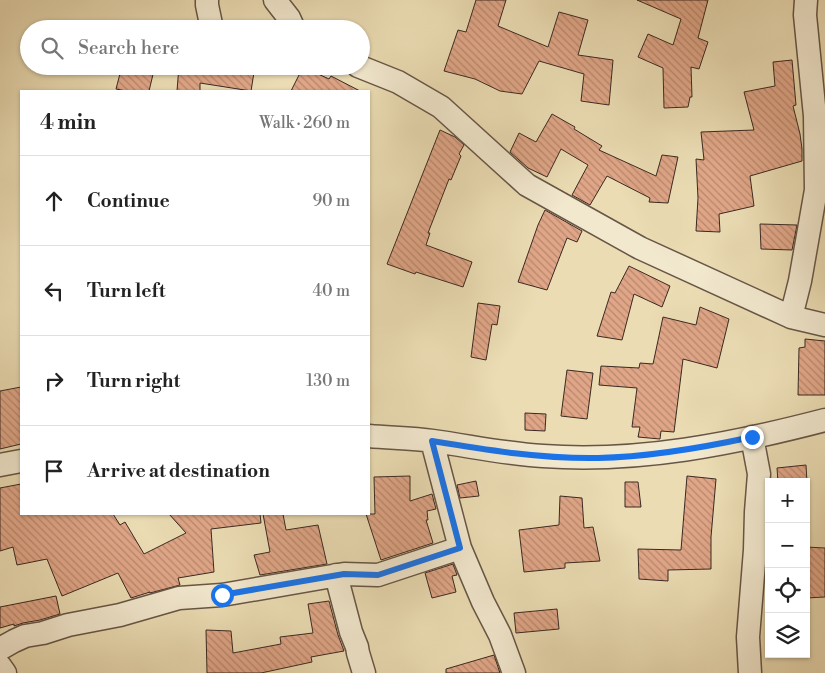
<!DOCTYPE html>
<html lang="en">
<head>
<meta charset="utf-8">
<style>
	:root { --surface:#fff; --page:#f2f2f2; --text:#222; --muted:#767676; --line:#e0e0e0 }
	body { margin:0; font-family:"Libre Bodoni",serif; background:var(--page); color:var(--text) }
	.controls { position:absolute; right:15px; bottom:15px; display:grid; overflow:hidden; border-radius:0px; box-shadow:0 1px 4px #0004 }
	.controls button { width:45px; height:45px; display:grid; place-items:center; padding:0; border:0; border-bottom:1px solid var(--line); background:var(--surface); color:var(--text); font:25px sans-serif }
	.stop { position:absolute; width:15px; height:15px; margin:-11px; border:4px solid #1a73e8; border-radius:50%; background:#fff }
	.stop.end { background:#1a73e8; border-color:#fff; box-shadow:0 1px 5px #0008 }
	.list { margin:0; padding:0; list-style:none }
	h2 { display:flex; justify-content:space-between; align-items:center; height:65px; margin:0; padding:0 20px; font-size:21px }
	h2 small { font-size:16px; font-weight:400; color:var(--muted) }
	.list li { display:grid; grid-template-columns:32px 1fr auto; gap:15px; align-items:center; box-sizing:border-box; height:90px; padding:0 20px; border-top:1px solid var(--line) }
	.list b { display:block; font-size:19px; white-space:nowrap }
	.list em { font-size:16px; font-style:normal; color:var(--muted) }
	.icon { flex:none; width:28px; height:28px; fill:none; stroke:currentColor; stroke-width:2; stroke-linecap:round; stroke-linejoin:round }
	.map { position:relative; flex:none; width:825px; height:673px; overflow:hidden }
	.search { position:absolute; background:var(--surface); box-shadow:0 1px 4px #0004; left:20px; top:20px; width:350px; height:55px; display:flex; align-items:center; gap:12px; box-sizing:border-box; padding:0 18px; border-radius:28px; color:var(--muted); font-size:19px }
	.panel { position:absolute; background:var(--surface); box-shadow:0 1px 4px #0004; left:20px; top:90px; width:350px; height:425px; border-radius:0px }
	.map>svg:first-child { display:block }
	.building { fill:url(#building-back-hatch); stroke:#3b2922 }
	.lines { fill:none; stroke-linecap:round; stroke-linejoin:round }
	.minor-casing { stroke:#675646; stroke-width:25 }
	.minor { stroke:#f2e8ce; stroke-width:22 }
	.route { stroke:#1a73e8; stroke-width:6 }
</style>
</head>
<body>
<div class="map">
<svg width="825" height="673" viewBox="0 0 825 673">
	<defs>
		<pattern id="building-back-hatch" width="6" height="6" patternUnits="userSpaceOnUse" patternTransform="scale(1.25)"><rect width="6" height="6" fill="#e0a687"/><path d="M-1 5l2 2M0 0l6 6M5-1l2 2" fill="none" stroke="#b7876e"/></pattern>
	</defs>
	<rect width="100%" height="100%" fill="#ebdcb3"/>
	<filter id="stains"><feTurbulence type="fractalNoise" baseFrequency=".004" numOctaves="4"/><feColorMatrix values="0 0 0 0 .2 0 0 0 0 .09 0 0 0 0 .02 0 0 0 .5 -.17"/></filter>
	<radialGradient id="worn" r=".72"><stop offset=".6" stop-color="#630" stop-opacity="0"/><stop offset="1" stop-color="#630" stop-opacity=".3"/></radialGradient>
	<path class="building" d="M476,0H506L498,26L548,47L559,12L588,20L578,55L613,60L609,105L581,101L584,74L539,61L522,94L500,91L475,79L444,71L458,30L466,32Z
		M637,0H708L698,38L708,42L699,69L691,67L692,97H690L688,107L664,108L663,68L638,57L648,34L673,45L681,19Z
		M792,60L796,105L793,106L800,134L802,149V161L750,176L754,206L719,214L720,232L696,231L698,198L696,159L704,160L701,132L754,130L744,92L775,86L773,62Z
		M122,66H155L149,91H126L116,89Z
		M179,66H255L251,91L200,83V91H177Z
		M303,67L329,79L331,76L360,91H291Z
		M552,114L575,127L574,129L602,146L599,150L656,176L662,155L678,157L668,203L649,202L650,198L607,176L590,205L572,195L588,165L561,149L547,177L528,168L510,152L519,133L536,142Z
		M440,130L455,137L464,145L459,154L461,156L451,180L449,179L428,233H430L426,245L472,262L463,287L416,272L415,274L387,264Z
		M545,210L582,231L577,242L567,238L547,290L518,282L538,225Z
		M760,224L797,225L792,250L761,249Z
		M629,266L670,286L662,307L634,294L622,340L597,336L611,292L615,293Z
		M478,303L500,306L497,325L492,324L486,360L471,357Z
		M700,307L729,319L717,368L683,359L674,432L661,431L660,439L638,437L640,427H632L637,388L599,385L601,366L639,368L640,363L653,364L663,317L696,325Z
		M805,339L825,341V395H798L799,348L805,347Z
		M567,370L593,373L587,419L561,416Z
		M21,387V444L0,449V391Z
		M525,413L546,414L545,431L525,430Z
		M806,465L807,482H778L777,468Z
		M410,476V501L432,494L436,509L427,511L428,520H426L433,543L381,560L366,514H375L374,477Z
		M687,476L716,479L711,537V569L668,570V581L639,579L638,549L681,550Z
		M476,481L479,496L460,498L457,485Z
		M625,482H638L641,507H625Z
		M21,484V514H113L120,525L125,522L144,554L186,533L169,514H260L261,523L211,529L214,572L178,578L180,585L150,593V592L131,598L118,573L62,596L47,559L17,565L13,547L0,551V488Z
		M560,496L582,498L584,528L593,527L600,561L565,563V568L524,572L519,530L559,525Z
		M263,514H283L286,530L318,525L327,564L260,575L254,555L270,552Z
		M806,547L825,548V597L806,598Z
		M453,564L457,575L452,576L456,592L432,598L425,573Z
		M56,596L60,614L40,620L23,623L14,626V624L0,628V607Z
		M329,601L338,635L344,651L311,657L312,662L261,673H207L206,630L231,631L233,653L281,644L280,637L313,633L308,604Z
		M557,609L559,629L516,633L514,613Z
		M494,655L500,673H446V669Z"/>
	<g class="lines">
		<g class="minor-casing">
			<path id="minor" d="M207,0V5L212,29
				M275,0L289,18L294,29
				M806,0L805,15L815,116L816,190L800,281L791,317L825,325
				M358,66L398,82L441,107L527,185L640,248L791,317
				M369,436C390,438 412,438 433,441C470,446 506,454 543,456C638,463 733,444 825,420
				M432,441L460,548L483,602L500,635L514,673
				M0,465L21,461
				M336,575L351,632L357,647L358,653L364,673
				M0,649L14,641L25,636L43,633L68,625L120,615L179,598L222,595L344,574L378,575L460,548
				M0,666L5,673
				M750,673L748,637L755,550L756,512L759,474L752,437"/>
		</g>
		<use href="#minor" class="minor"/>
	</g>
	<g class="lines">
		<path class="route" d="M222,595L344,574L378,575L460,548L432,441C487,450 542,459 598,458C650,457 701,448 752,437"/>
	</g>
	<rect width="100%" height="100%" filter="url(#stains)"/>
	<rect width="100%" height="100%" fill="url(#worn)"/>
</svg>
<div class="controls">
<button>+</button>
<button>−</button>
<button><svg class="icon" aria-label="locate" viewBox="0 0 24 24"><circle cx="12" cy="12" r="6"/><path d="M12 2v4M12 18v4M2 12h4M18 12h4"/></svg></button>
<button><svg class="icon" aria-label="layers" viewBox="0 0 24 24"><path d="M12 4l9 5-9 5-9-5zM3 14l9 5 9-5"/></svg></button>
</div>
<div class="stop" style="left:222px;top:595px"></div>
<div class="stop end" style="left:752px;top:437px"></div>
<div class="search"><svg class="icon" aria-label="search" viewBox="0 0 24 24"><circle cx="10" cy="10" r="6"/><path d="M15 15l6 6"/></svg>Search here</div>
<section class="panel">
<h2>4 min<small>Walk · 260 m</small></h2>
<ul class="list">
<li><svg class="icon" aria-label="ahead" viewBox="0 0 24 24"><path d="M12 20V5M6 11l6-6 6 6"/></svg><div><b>Continue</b></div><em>90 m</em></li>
<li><svg class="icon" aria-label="left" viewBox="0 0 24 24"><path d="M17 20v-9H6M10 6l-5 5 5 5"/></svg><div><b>Turn left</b></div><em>40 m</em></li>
<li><svg class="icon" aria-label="right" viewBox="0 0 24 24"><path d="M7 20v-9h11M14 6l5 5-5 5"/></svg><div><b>Turn right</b></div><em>130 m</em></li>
<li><svg class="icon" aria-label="arrive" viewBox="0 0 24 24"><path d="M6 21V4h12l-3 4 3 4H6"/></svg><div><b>Arrive at destination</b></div></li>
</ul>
</section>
</div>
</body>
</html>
